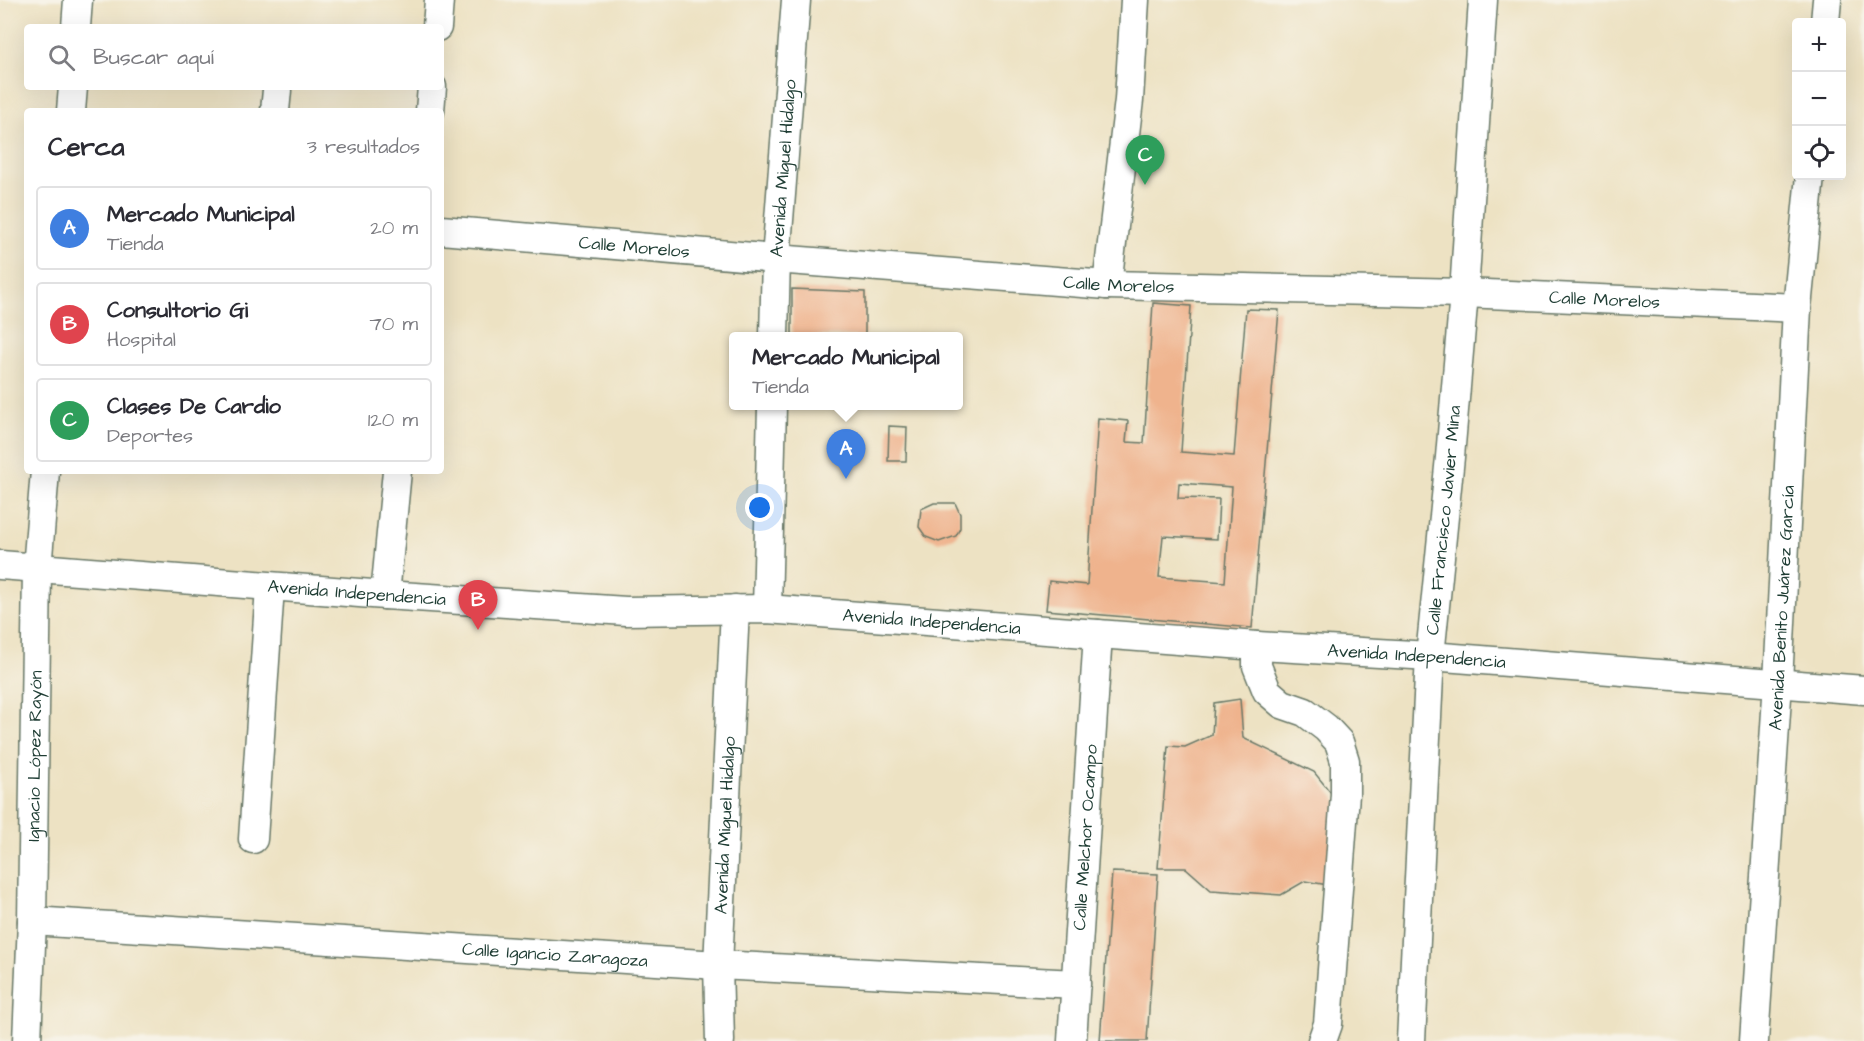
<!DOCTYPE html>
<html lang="es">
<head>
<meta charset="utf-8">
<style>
	:root { --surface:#fff; --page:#f2f2f3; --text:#2b2b33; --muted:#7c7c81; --line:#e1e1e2; --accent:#b5179e }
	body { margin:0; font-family:"Architects Daughter",sans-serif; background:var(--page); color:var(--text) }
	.controls { position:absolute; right:18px; top:18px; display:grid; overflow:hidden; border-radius:6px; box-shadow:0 6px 24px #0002 }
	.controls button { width:54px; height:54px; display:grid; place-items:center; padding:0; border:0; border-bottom:2px solid var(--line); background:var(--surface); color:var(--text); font:30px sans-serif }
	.you { position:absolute; left:760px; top:508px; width:21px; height:21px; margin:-15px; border:4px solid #fff; border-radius:50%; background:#1a73e8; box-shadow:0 0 0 9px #1a73e833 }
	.badge { display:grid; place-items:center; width:39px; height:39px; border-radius:50%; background:var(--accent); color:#fff; font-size:20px; font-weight:700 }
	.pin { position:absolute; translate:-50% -50px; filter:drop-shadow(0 2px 3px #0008) }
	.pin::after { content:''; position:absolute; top:32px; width:21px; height:18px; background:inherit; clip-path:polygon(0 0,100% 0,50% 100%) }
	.popup { position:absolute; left:729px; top:332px; width:234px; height:78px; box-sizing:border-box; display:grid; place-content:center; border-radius:6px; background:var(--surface); filter:drop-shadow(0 2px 4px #0005); font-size:20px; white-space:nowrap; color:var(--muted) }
	.popup b { font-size:22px; color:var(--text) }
	.popup::after { content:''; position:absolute; left:50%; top:100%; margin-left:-12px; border:12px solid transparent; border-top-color:var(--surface) }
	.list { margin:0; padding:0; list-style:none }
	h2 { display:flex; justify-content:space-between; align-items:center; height:78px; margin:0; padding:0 24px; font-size:26px }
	h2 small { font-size:20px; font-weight:400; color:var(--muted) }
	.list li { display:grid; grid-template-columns:39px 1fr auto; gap:18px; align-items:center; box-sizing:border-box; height:84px; margin:0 12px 12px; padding:0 12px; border:2px solid var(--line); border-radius:6px }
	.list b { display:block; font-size:22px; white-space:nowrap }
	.list p { margin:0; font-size:20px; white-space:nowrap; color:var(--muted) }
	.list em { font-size:20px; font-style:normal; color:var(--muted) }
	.icon { flex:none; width:33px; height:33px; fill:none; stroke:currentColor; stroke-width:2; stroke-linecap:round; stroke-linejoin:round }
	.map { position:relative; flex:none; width:1864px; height:1041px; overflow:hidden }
	.search { position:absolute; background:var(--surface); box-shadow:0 6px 24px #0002; left:24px; top:24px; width:420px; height:66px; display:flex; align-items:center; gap:15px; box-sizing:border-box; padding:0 21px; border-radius:6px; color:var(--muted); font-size:22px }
	.panel { position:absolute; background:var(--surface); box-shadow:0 6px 24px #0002; left:24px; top:108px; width:420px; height:366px; border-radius:6px }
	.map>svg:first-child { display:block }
	.building { fill:#efb38d; fill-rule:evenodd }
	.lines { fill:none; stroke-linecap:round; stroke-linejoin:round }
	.minor-casing { stroke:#677766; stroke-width:31 }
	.minor { stroke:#fff; stroke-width:28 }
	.labels { text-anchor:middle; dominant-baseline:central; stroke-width:4.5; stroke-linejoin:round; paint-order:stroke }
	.street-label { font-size:18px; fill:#1f3d34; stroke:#f7f3e8 }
</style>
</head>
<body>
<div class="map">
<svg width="1864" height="1041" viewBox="0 0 1864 1041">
	<rect width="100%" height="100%" fill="#f7f3e8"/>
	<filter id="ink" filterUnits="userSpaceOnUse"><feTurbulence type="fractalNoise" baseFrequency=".0167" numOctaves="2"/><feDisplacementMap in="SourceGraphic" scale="12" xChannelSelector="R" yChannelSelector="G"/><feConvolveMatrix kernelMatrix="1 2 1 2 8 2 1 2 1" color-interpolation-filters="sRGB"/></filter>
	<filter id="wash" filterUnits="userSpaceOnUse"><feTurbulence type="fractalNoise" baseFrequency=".008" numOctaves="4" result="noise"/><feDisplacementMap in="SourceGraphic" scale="24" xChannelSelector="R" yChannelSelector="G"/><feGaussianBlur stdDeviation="1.35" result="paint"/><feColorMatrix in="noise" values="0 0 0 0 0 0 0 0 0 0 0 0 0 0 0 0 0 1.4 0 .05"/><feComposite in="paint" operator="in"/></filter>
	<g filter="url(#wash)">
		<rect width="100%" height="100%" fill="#ede2c3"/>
		<g id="blocks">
			<path class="building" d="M792,289L865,292V336H792Z
				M1153,303L1191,306L1181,452L1234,456L1246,309L1279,310L1252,628L1046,610L1049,581L1087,585L1098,418L1128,421L1126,442L1144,443ZM1179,483L1232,487L1225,582L1159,577L1163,536L1217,539L1219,499L1178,498Z
				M889,426L907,427L906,461H888Z
				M934,503H955L960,514V528L956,536L939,542L926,537L919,527L921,509Z
				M1240,699L1243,738L1314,772L1340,804L1334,886L1305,881L1281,895L1211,890L1186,868H1158L1168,746L1185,747L1212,735L1214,703Z
				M1112,872L1158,874L1147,1041H1100Z"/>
		</g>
	</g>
	<g filter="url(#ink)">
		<use href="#blocks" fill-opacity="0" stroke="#677766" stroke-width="1.5"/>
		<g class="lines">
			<g class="minor-casing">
				<g id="minor">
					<path d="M1825,22L1827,0"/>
					<path d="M76,27L78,0"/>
					<path d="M437,27L439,0"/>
					<path d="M71,111L73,87"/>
					<path d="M275,111L277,90"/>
					<path d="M430,111L432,87"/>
					<path id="s1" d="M441,230L776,259L1107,285L1464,293L1797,308"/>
					<path d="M1107,285L1129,100L1135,0"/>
					<path id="s2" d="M774,336L776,259L796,0"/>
					<path id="s3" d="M0,565L385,595L626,611L767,609L1257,646L1430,656L1864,690"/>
					<path d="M385,595L397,471"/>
					<path d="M767,609L772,406"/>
					<path d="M1257,646V666L1267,691L1282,704L1305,712L1326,728L1339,742L1345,761V794L1328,1024L1322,1041"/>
					<path d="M253,839L270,587"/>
					<path id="s4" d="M32,921L718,965L1076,984"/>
					<path id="s5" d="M27,1041L32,921L37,569L45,471"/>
					<path id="s6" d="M720,1041L718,965L735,609"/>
					<path id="s7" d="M1072,1041L1098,634"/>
					<path id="s8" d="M1411,1041L1430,656L1450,457L1464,293L1483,0"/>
					<path id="s9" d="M1754,1041L1778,682L1797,308L1810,176"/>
				</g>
			</g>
			<use href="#minor" class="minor"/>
		</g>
	</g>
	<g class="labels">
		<g class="street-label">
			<text stroke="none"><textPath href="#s2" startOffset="168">Avenida Miguel Hidalgo</textPath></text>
			<text stroke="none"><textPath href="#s1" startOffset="194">Calle Morelos</textPath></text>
			<text stroke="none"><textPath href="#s1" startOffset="680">Calle Morelos</textPath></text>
			<text stroke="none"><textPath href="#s1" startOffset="1166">Calle Morelos</textPath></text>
			<text stroke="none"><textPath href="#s8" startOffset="522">Calle Francisco Javier Mina</textPath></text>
			<text stroke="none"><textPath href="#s3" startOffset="358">Avenida Independencia</textPath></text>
			<text stroke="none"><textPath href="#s9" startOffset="434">Avenida Benito Juárez García</textPath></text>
			<text stroke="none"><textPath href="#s3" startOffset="934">Avenida Independencia</textPath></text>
			<text stroke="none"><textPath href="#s3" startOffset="1420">Avenida Independencia</textPath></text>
			<text stroke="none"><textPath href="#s5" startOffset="285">Ignacio López Rayón</textPath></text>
			<text stroke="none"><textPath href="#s6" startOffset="216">Avenida Miguel Hidalgo</textPath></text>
			<text stroke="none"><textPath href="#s7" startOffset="204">Calle Melchor Ocampo</textPath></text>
			<text stroke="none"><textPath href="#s4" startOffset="524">Calle Igancio Zaragoza</textPath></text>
		</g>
	</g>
</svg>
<div class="controls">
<button>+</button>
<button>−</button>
<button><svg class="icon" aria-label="locate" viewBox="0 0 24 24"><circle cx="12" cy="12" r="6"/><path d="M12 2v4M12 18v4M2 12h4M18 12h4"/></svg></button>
</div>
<div class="you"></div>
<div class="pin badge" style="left:846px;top:479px;background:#3f7fe0">A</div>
<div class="popup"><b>Mercado Municipal</b>Tienda</div>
<div class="pin badge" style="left:478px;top:630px;background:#e0444e">B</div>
<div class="pin badge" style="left:1145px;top:185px;background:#2e9e5b">C</div>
<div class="search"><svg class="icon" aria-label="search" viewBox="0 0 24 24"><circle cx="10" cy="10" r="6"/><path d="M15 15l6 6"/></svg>Buscar aquí</div>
<section class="panel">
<h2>Cerca<small>3 resultados</small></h2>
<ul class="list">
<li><span class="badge" style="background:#3f7fe0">A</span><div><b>Mercado Municipal</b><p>Tienda</p></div><em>20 m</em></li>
<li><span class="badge" style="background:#e0444e">B</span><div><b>Consultorio Gi</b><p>Hospital</p></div><em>70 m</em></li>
<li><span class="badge" style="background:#2e9e5b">C</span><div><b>Clases De Cardio</b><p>Deportes</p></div><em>120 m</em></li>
</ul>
</section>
</div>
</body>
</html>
